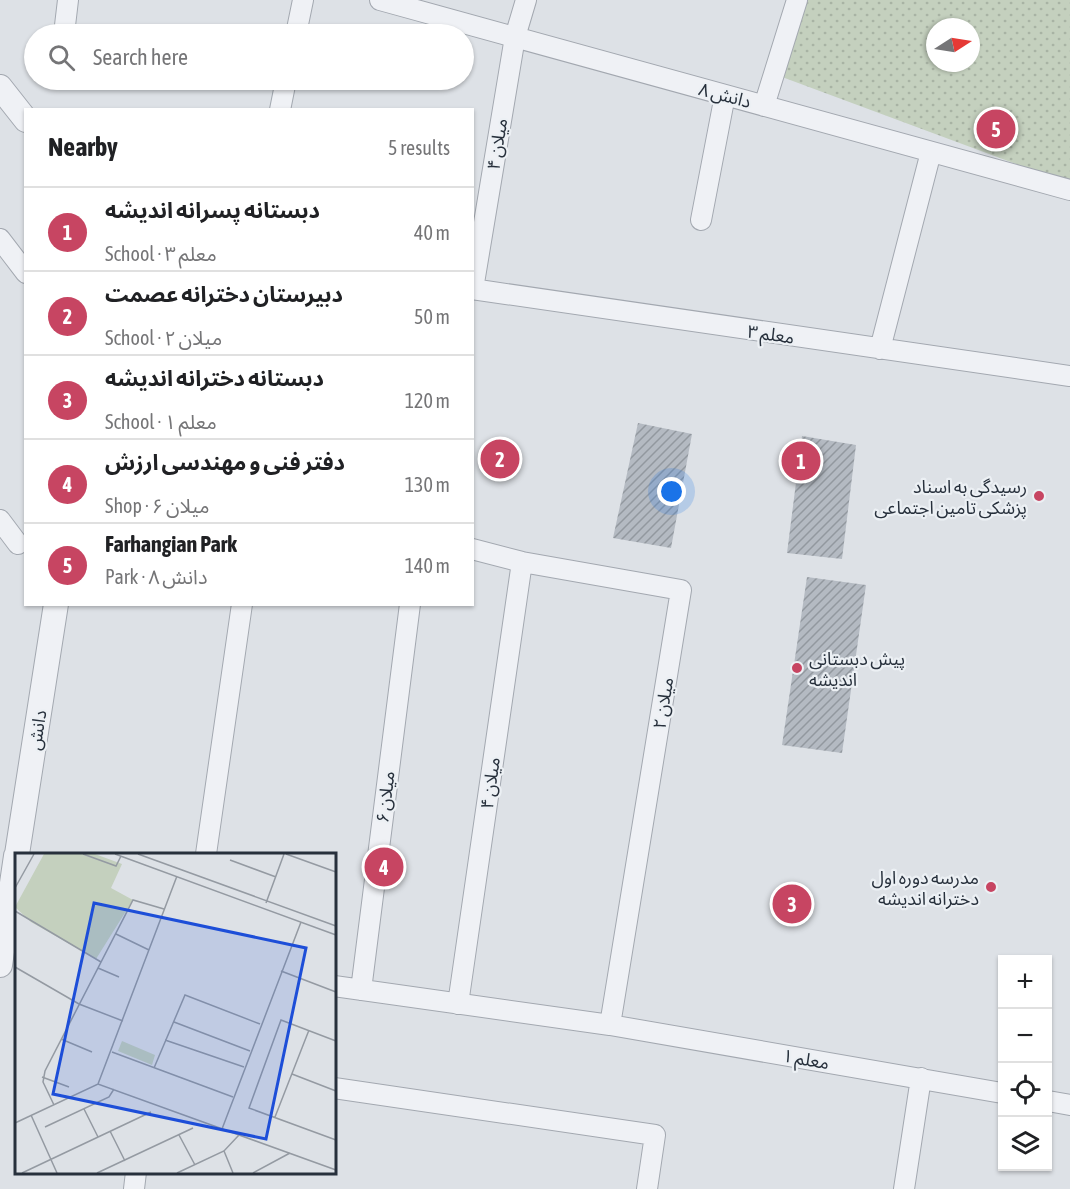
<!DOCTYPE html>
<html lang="en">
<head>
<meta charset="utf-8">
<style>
	:root { --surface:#fff; --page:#f6f6f6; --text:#202124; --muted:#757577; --line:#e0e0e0; --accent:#c74562 }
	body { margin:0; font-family:"Asap Condensed","Noto Sans Arabic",sans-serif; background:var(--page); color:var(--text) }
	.controls { position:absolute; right:18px; bottom:18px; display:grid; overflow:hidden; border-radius:0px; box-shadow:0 2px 4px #0004 }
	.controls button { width:54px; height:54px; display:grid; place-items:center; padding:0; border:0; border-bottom:2px solid var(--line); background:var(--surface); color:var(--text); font:30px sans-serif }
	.compass { position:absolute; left:926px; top:18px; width:54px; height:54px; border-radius:50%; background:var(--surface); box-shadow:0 2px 4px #0004; rotate:78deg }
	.you { position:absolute; left:672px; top:492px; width:21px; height:21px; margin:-15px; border:4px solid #fff; border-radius:50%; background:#1a73e8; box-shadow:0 0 0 9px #1a73e833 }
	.badge { display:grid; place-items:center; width:39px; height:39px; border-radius:50%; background:var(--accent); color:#fff; font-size:20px; font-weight:700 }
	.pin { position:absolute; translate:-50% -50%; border:3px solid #fff; box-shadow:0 2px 6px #0006 }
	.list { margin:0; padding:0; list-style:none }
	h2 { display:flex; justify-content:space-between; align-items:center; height:78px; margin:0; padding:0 24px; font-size:26px }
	h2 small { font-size:20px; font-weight:400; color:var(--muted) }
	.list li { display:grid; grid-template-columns:39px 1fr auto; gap:18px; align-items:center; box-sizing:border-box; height:84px; padding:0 24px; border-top:2px solid var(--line) }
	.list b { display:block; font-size:22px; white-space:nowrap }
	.list p { margin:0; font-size:20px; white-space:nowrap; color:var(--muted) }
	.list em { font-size:20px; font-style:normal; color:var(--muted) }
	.icon { flex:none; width:33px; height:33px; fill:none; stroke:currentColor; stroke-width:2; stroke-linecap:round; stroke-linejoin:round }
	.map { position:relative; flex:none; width:1070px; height:1189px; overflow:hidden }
	.search { position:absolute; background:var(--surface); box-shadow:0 2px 4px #0004; left:24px; top:24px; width:450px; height:66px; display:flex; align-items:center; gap:15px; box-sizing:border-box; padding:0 21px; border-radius:33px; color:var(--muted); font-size:22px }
	.panel { position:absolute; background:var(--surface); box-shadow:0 2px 4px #0004; left:24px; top:108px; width:450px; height:498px; border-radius:0px }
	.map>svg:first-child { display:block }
	.grass { fill:url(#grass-dots); fill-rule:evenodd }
	.building { fill:url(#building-hatch) }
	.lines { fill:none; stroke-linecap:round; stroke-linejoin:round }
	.minor-casing { stroke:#a3a8b0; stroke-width:22 }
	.tertiary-casing { stroke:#a3a8b0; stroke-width:26 }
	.minor { stroke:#eff1f5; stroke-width:20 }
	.tertiary { stroke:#eff1f5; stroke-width:24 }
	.poi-dot { fill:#c74562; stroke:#ecf0f4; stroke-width:2 }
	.labels { text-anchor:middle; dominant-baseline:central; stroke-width:4.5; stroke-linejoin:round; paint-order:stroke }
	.street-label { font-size:18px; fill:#27303c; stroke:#ecf0f4 }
	.poi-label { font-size:18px; fill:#27303c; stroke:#ecf0f4; text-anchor:end }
	.inset-road { fill:none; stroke:#949aa2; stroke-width:1.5 }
	.view { fill:#1d4ed8; fill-opacity:0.15; stroke:#1d4ed8; stroke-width:3 }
	.inset-edge { fill:none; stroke:#27303c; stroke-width:3 }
</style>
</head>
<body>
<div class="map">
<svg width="1070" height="1189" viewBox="0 0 1070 1189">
	<defs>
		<pattern id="grass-dots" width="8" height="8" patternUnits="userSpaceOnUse" patternTransform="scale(1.5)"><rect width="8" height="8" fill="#c4d0be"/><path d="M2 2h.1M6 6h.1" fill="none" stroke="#a8b3a4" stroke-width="1.8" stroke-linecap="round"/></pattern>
		<pattern id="building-hatch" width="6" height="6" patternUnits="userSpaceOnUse" patternTransform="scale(1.5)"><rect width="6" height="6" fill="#b4bac2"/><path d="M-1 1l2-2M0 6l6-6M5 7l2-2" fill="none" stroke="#92989f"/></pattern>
	</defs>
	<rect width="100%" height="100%" fill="#dde1e6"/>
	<path class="grass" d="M797,0H1070V184L774,74ZM935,27H971V63H935Z"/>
	<path class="building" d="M638,423L692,434L671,548L613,538Z
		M802,436L856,445L842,559L787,553Z
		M807,577L866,585L842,753L782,745Z"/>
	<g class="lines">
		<g class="minor-casing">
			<path id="minor" d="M380,0L1070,190
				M64,34L68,0
				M296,34L303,0
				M764,106L797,0
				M280,110L286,80
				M701,220L725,95
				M0,239L26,273
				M472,289L1070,376
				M473,289L515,37L526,0
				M880,349L931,152
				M0,520L18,544
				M472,549L522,562L681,590L610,1025
				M206,854L242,604
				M334,986L610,1025L1002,1093
				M361,990L410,604
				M458,1004L522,562
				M334,1088L655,1135L647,1189
				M1048,1101L1070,1105
				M134,1189L136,1172
				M904,1189L921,1078"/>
		</g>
		<g class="tertiary-casing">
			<path id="tertiary" d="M0,87L26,120
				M17,854L56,604
				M0,965L16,856"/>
		</g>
		<use href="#minor" class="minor"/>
		<use href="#tertiary" class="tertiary"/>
	</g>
	<g class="poi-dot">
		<circle cx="1039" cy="496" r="6"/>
		<circle cx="797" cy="668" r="6"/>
		<circle cx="991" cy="887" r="6"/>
	</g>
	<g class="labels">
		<g class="street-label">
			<text transform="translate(725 95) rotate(15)">دانش ۸</text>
			<text transform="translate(497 144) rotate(-81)">میلان ۴</text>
			<text transform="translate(771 334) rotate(8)">معلم ۳</text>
			<text transform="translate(663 703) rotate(-81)">میلان ۲</text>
			<text transform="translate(37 730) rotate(-81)">دانش</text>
			<text transform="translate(490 783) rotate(-82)">میلان ۴</text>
			<text transform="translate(385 797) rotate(-83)">میلان ۶</text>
			<text transform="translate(806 1059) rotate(10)">معلم ۱</text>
		</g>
		<g class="poi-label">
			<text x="1027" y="486">رسیدگی به اسناد<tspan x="1027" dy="21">پزشکی تامین اجتماعی</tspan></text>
			<text x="809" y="658" text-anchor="start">پیش دبستانی<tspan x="809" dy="21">اندیشه</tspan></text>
			<text x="979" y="877">مدرسه دوره اول<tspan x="979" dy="21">دخترانه اندیشه</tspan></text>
		</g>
	</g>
	<g transform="translate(15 853)">
		<rect width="321" height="321" fill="#dde1e6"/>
		<path d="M29,1H80L107,11L96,35L118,47L81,106L16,69L0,54ZM107,188L140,202L137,212L103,198Z" fill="#c4d0be"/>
		<path class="inset-road" d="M68,1L101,13L106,3M100,1L321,82M123,1L321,73M271,1L321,19M215,7L261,24M0,35L19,1M251,50L269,1M0,58L86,109M101,81L134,97M0,114L64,151L108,168M83,115L104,124M266,118L321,139M159,169L235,198M46,186L77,199M150,187L229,214M321,188L266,167L234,255L321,287M97,199L218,244M139,215L170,142L245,171M277,221L321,238M27,224L54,234M83,231L162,23M39,252L28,229L30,218L118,47L149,56M69,256L83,284M16,262L42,320M260,264L294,177M0,270L83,231L321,317M30,274L94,244L99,236M207,276L286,69M95,278L110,308M164,282L180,312M209,298L218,320M7,320L136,259M82,320L178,275M162,320L209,298L224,282M238,320L275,300"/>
		<path class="view" d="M79,50L291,95L251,286L38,241Z"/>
		<rect width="321" height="321" class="inset-edge"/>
	</g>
</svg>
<div class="controls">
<button>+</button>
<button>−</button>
<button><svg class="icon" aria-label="locate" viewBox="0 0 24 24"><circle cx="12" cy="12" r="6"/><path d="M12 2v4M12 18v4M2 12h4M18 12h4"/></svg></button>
<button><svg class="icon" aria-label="layers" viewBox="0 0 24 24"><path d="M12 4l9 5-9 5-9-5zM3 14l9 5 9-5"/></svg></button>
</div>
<svg class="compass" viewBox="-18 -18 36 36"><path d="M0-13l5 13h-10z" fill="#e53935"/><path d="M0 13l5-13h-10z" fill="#757577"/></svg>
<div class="you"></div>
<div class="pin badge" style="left:801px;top:461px">1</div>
<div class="pin badge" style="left:500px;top:459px">2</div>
<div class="pin badge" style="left:792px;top:904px">3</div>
<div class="pin badge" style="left:384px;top:867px">4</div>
<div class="pin badge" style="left:996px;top:129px">5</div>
<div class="search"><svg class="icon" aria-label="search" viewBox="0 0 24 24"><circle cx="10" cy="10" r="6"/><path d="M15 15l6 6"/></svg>Search here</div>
<section class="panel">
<h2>Nearby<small>5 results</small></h2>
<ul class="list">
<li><span class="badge">1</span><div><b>دبستانه پسرانه اندیشه</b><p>School · معلم ۳</p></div><em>40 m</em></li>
<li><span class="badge">2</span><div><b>دبیرستان دخترانه عصمت</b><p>School · میلان ۲</p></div><em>50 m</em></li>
<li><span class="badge">3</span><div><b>دبستانه دخترانه اندیشه</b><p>School · معلم ۱</p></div><em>120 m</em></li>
<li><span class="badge">4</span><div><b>دفتر فنی و مهندسی ارزش</b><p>Shop · میلان ۶</p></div><em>130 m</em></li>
<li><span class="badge">5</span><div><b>Farhangian Park</b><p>Park · دانش ۸</p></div><em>140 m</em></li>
</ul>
</section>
</div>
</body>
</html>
